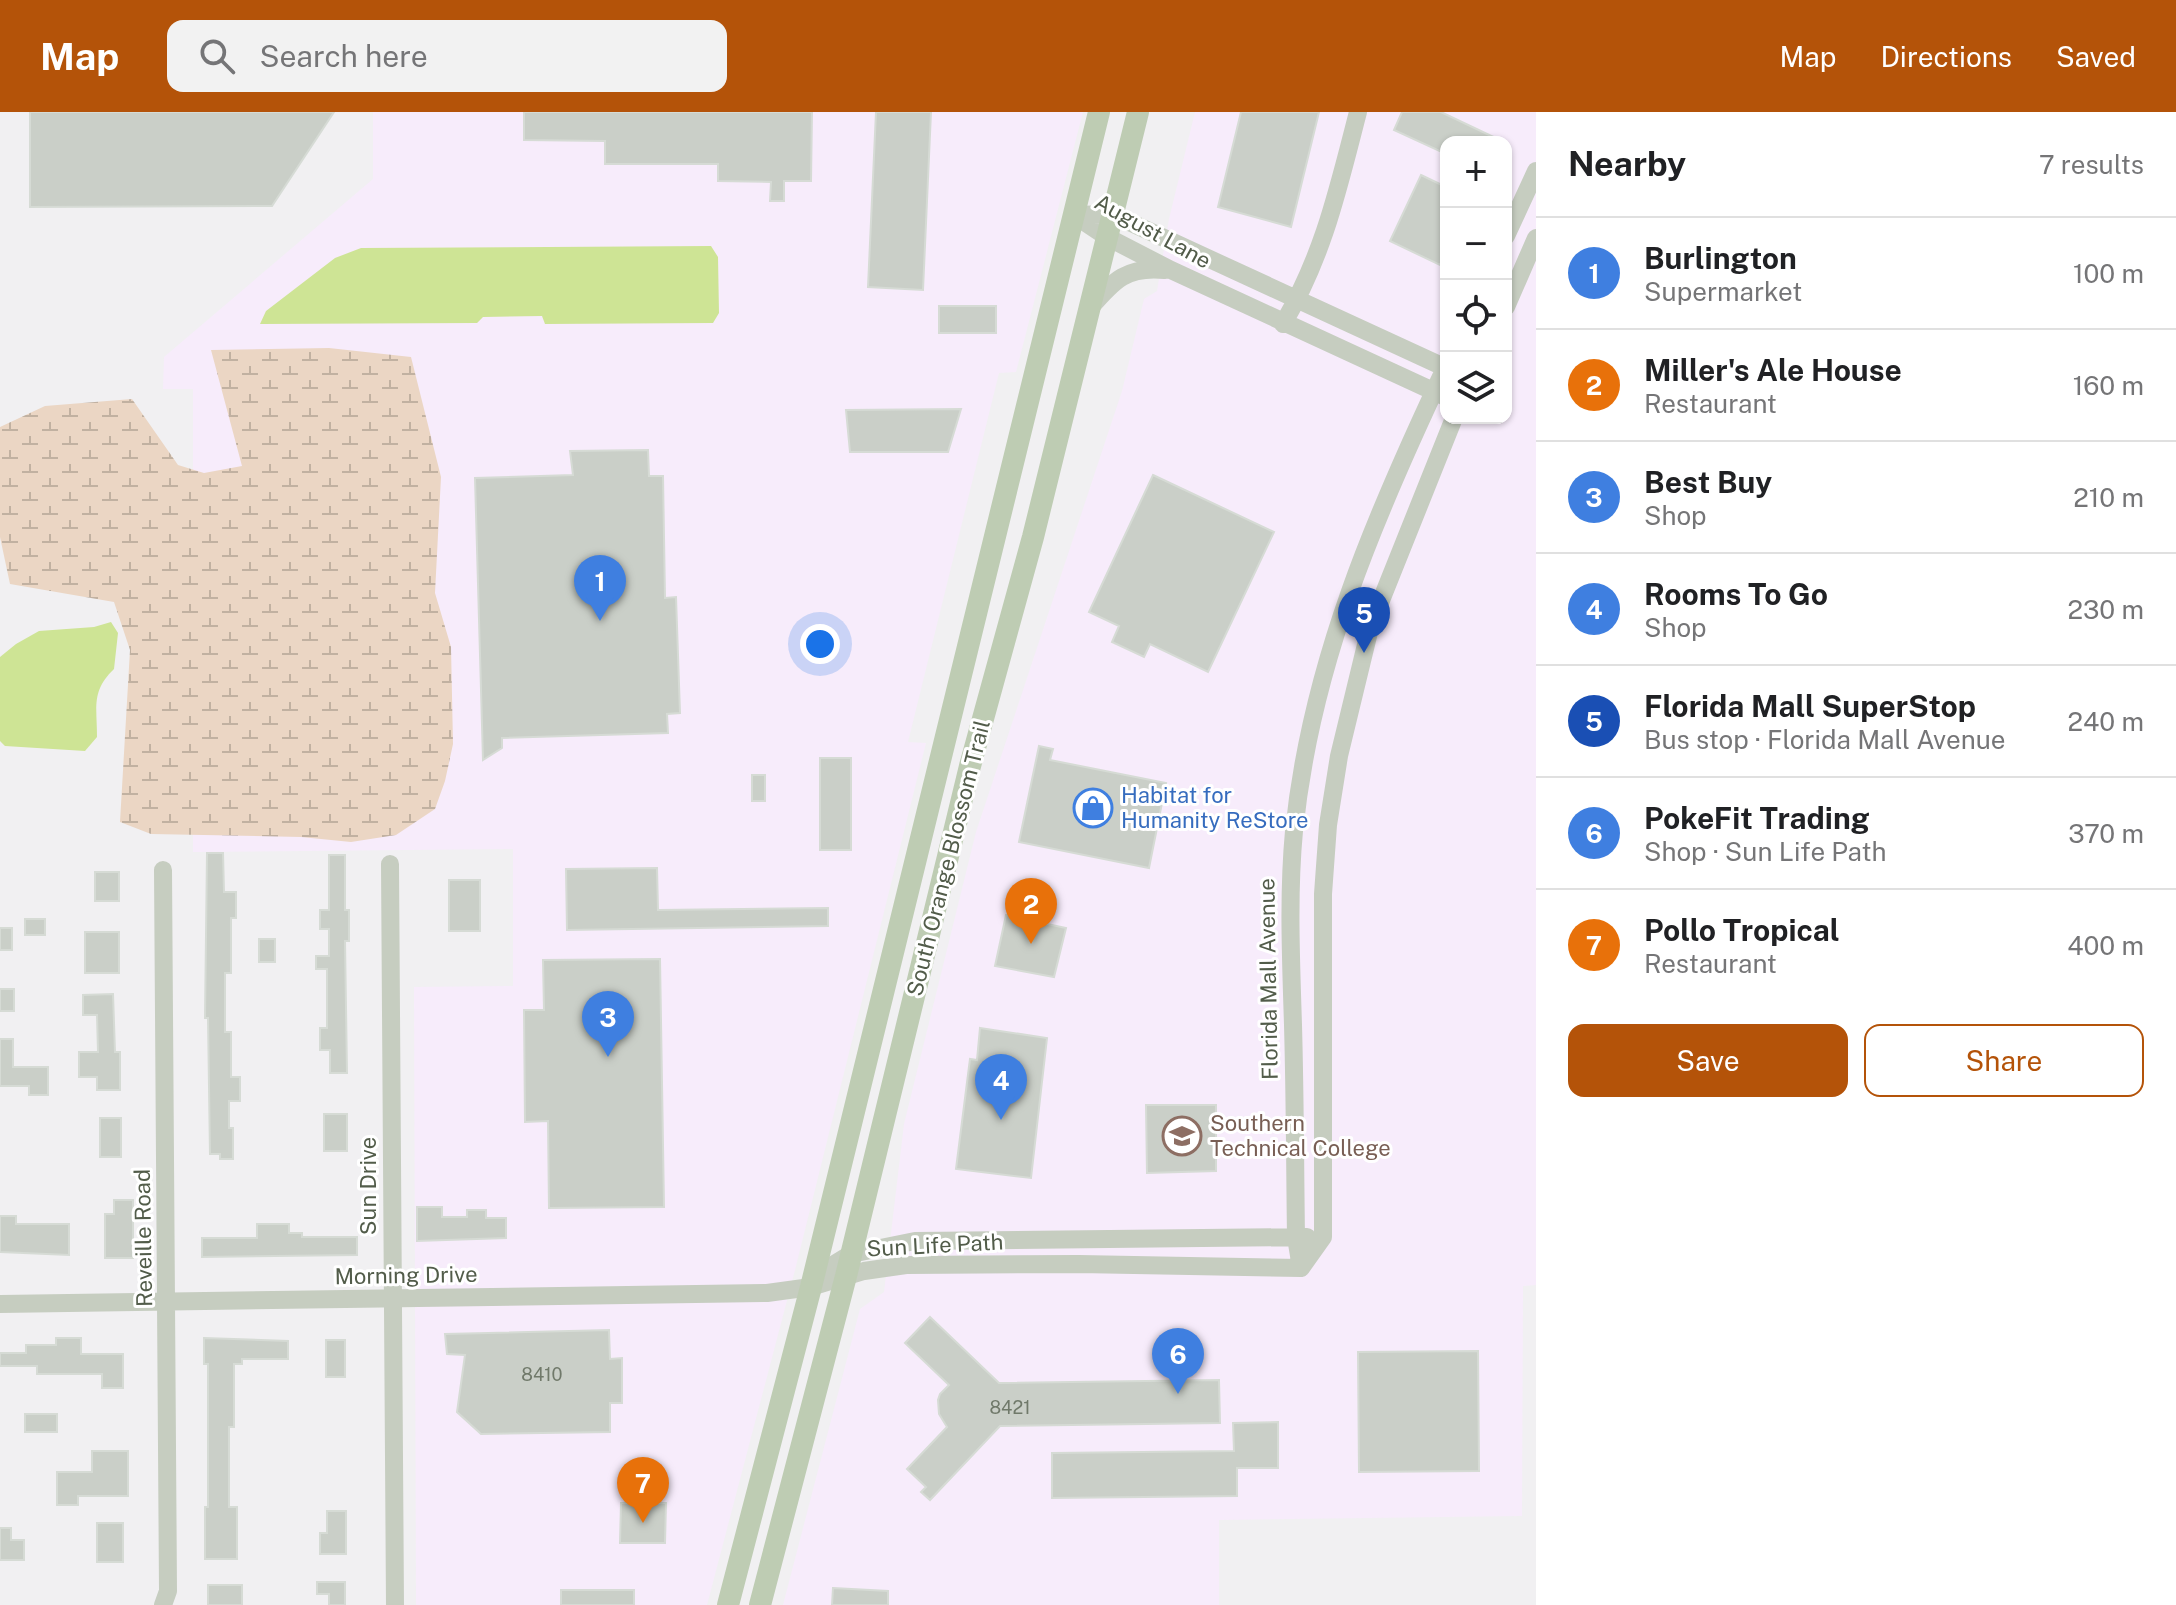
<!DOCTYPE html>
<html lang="en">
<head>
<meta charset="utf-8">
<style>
	:root { --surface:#fff; --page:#f2f2f2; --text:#202124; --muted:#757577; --line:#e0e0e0; --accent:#b45309 }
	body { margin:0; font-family:"Public Sans",sans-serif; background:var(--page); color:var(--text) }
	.controls { position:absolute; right:24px; top:24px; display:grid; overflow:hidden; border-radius:16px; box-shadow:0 2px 6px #0004 }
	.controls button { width:72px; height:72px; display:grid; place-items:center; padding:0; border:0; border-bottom:2px solid var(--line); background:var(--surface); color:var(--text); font:40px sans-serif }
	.you { position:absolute; left:820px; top:532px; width:28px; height:28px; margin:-20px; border:6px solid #fff; border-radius:50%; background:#1a73e8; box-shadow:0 0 0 12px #1a73e833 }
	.badge { display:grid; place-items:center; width:52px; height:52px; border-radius:50%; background:var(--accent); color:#fff; font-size:26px; font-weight:700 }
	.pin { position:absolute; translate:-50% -66px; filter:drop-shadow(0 2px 4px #0008) }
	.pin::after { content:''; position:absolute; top:42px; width:28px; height:24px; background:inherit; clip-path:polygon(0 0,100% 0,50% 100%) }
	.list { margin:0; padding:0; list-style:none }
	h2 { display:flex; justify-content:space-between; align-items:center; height:104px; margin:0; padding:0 32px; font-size:34px }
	h2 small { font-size:26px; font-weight:400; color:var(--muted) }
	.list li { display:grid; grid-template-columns:52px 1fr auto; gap:24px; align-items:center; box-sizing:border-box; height:112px; padding:0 32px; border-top:2px solid var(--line) }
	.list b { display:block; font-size:30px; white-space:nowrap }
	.list p { margin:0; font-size:26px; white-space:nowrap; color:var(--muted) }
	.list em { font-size:26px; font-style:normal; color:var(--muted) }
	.actions { display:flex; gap:16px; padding:24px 32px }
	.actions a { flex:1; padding:18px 0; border:2px solid var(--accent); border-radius:16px; text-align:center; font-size:28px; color:var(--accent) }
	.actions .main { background:var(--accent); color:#fff }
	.icon { flex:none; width:44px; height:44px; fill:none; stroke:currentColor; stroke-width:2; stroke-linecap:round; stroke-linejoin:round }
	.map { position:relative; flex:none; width:1536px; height:1493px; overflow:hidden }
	header { display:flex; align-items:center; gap:48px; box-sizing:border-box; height:112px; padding:0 40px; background:var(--accent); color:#fff }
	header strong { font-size:38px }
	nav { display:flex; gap:44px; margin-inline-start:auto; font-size:28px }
	.search { width:560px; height:72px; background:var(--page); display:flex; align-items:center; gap:20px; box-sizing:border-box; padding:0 28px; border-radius:16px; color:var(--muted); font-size:30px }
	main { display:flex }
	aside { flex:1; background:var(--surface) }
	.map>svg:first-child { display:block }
	.commercial { fill:#f7ecfb; fill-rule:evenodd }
	.wetland { fill:url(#wetland-marsh) }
	.water { fill:#cee495 }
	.building { fill:#cacfc8; stroke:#d6dbd5; stroke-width:2 }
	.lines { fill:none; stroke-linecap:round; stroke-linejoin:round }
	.minor { stroke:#c6cdc0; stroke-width:18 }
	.major { stroke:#beccb3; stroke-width:22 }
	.labels { text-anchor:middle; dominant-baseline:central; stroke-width:6; stroke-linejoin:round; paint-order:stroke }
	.number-label { font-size:18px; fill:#70796a }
	.street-label { font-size:22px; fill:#525c4a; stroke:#fff }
	.shop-label { font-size:22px; fill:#366cbe; stroke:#fff; text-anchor:start }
	.education-label { font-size:22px; fill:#785e54; stroke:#fff; text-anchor:start }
</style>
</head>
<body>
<header>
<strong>Map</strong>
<div class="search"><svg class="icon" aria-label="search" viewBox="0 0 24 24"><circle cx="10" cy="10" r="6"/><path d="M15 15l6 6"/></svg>Search here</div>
<nav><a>Map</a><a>Directions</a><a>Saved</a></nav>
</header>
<main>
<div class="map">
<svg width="1536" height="1493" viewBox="0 0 1536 1493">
	<defs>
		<pattern id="wetland-marsh" width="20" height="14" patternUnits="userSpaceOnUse" patternTransform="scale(2)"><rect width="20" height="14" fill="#ebd6c4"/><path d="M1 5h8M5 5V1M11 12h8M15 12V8" fill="none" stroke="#c1b1a1"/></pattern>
	</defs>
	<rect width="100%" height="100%" fill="#f1f0f2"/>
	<path class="commercial" d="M373,0H1083L1016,260L999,261L908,630L926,631L795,1158L707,1493H416L414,875L513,874V737L193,740V277H163L164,245L373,67Z
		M1195,0H1536V1173L1523,1174L1522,1404L1219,1408V1493H783L860,1197L884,1180L904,1012L976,720L1122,279L1144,187L1157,179L1169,107ZM1446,30H1506V306H1446Z"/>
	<path class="wetland" d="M329,236L411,245L441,365L435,481L451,535L453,632L445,669L435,697L396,723L351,730L301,725L151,722L120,710L130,538L114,490L10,472L0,425V315L45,294L132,287L178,353L204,361L242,354L211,238Z"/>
	<path class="water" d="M711,134L718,145L719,201L713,211L545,212L542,204L483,205L477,211L260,212L266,199L335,146L361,136Z
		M111,510L118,521L114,557C91,579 97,595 97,625L85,639L5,634L0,629V545L16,532L39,519L94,515Z"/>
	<path class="building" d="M30,0H334L272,94L30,95Z
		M524,0H812L811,69H784V89H770L771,70L718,69V52H605V29L524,28Z
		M876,0H931L923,178L868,175Z
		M1241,0H1319L1291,115L1218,95Z
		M1402,0H1441L1504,30H1446V42L1394,18Z
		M1421,63L1446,75V140L1440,153L1390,129Z
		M939,194H996V221H939Z
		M961,297L948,340H850L846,298Z
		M648,338L649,364H663L665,486L676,485L680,601L667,602L668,621L502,626V636L483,648L475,366L573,363L570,339Z
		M1153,363L1274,420L1208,560L1150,532L1144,545L1112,530L1119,514L1089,500Z
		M1039,634L1053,637L1050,648L1166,671L1149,756L1019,730Z
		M820,646H851V738H820Z
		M752,663H765V689H752Z
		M207,741H223L224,780H236V806H231V861H225V920H231V965H240V989H229V1016H233V1047H220V1042H210L208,906H205Z
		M329,743H345V798H349V829H345L347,961H330V938H320V916H327V857H316V844H329V817H320V798H329Z
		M657,756L658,798L828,796V814L567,818L566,757Z
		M95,760H119V789H95Z
		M449,768H480V819H449Z
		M1006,803L1066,816L1054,865L995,854Z
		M25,807H45V823H25Z
		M0,816H12V838H0Z
		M85,820H119V861H85Z
		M259,827H275V850H259Z
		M660,847L664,1095L549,1096L548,1009L525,1010L524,898H544L543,848Z
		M0,877H14V899H0Z
		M113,882L115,940H120V978H97V965H79V940H98L97,903H83V883Z
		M980,916L1047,926L1031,1066L956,1057L970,947L977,948Z
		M0,927H13V955H48V983H29V974H0Z
		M1146,993H1216V1059L1147,1061Z
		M324,1002H347V1039H324Z
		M100,1006H121V1045H100Z
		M114,1088H133V1146H105V1102H114Z
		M417,1095H442V1105H467V1098H486V1106H506V1126L417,1129Z
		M0,1104H16V1112H69V1143L0,1140Z
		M257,1112H289V1121H302V1125H357V1143L202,1145V1126H257Z
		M930,1205L999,1271L1219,1268L1220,1311L1000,1314L930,1388L921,1380L926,1375L907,1357L947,1315L939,1302L938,1288L940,1282L949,1273L905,1231Z
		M609,1218L610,1247L622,1246V1291H610V1320L481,1322L457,1300L465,1243L447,1242L445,1222Z
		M56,1226H81V1242H123V1276H102V1262H37V1254H0V1241H26V1233H56Z
		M204,1226L288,1229V1247H242V1252H234V1315H229V1395H237V1447H205V1395H208V1252H204Z
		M326,1228H345V1265H326Z
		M1478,1239L1479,1359L1359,1360L1358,1240Z
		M25,1302H57V1320H25Z
		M1278,1310V1356H1237V1384L1052,1386V1341L1234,1339L1233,1311Z
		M92,1339H128V1384H78V1393H57V1360H92Z
		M621,1391H666L665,1431H620Z
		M327,1399H346V1442H320V1421H327Z
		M97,1411H123V1450H97Z
		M0,1416H11V1428H24V1448H0Z
		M317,1470H345V1493H329V1482H317Z
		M208,1473H242V1493H208Z
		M833,1476L888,1479V1493H832Z
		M561,1478H634V1493H561Z"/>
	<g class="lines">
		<path class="minor" d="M1074,103L1107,125L1171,158L1446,285
			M1074,103L1112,102L1446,256
			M1506,124L1536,59
			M1506,195L1536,126
			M1090,196C1114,168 1127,154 1165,158
			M1283,212C1324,142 1338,77 1358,0
			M390,752L395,1493
			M163,758L168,1479L163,1493
			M1301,1156L1296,1125C1295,1054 1295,983 1293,913C1291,848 1288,783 1294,719C1311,552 1375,404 1446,254
			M1301,1156L1323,1125V782L1328,713L1339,644L1370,516L1454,306
			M813,1173L833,1153L851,1142L915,1129L1307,1125
			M0,1192L767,1181L811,1175L864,1159L906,1153L1079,1152L1301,1156"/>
		<path class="major" d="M728,1493L811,1175L1099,0
			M760,1493L846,1164L970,654L1033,425L1138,0"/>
	</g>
	<defs>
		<g id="shop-ring" transform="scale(2)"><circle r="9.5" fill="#fff" stroke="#3f7fe0" stroke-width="1.5"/><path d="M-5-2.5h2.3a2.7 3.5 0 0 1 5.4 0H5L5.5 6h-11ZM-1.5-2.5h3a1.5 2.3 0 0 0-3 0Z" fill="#3f7fe0"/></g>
		<g id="university-ring" transform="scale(2)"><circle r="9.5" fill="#fff" stroke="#8d6e63" stroke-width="1.5"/><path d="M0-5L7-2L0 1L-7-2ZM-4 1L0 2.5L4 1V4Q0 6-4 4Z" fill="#8d6e63"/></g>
	</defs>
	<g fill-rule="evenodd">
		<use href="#shop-ring" x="1093" y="696"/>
		<use href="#university-ring" x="1182" y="1024"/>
	</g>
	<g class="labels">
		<g class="number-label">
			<text x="542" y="1262">8410</text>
			<text x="1010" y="1295">8421</text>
		</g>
		<g class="street-label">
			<text transform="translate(1153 119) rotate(29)">August Lane</text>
			<text transform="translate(948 746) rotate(-76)">South Orange Blossom Trail</text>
			<text transform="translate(1268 867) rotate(-91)">Florida Mall Avenue</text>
			<text transform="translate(368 1074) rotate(-90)">Sun Drive</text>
			<text transform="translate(143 1126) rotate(-91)">Reveille Road</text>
			<text transform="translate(935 1133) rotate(-3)">Sun Life Path</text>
			<text transform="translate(406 1163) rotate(-1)">Morning Drive</text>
		</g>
		<g class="shop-label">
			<text x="1121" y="683">Habitat for<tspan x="1121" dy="25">Humanity ReStore</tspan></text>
		</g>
		<g class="education-label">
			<text x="1210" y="1011">Southern<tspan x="1210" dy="25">Technical College</tspan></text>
		</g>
	</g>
</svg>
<div class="controls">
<button>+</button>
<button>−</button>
<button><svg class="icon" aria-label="locate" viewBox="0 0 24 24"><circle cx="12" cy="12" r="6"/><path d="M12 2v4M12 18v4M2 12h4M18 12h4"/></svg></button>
<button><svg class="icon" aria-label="layers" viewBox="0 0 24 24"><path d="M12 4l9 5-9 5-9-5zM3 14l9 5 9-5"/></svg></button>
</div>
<div class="you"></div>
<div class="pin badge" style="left:600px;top:509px;background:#3f7fe0">1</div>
<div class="pin badge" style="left:1031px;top:832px;background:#e8710a">2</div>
<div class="pin badge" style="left:608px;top:945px;background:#3f7fe0">3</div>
<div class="pin badge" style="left:1001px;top:1008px;background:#3f7fe0">4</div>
<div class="pin badge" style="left:1364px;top:541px;background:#1a4fb4">5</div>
<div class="pin badge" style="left:1178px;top:1282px;background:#3f7fe0">6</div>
<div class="pin badge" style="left:643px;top:1411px;background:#e8710a">7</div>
</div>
<aside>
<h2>Nearby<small>7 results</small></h2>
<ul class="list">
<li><span class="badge" style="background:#3f7fe0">1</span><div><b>Burlington</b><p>Supermarket</p></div><em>100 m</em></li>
<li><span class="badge" style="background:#e8710a">2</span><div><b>Miller's Ale House</b><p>Restaurant</p></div><em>160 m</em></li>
<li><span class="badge" style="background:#3f7fe0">3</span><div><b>Best Buy</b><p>Shop</p></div><em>210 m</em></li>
<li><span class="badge" style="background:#3f7fe0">4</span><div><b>Rooms To Go</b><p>Shop</p></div><em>230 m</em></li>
<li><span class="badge" style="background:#1a4fb4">5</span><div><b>Florida Mall SuperStop</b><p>Bus stop · Florida Mall Avenue</p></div><em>240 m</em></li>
<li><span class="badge" style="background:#3f7fe0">6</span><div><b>PokeFit Trading</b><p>Shop · Sun Life Path</p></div><em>370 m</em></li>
<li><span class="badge" style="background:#e8710a">7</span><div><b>Pollo Tropical</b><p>Restaurant</p></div><em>400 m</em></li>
</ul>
<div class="actions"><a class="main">Save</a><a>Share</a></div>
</aside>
</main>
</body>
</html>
